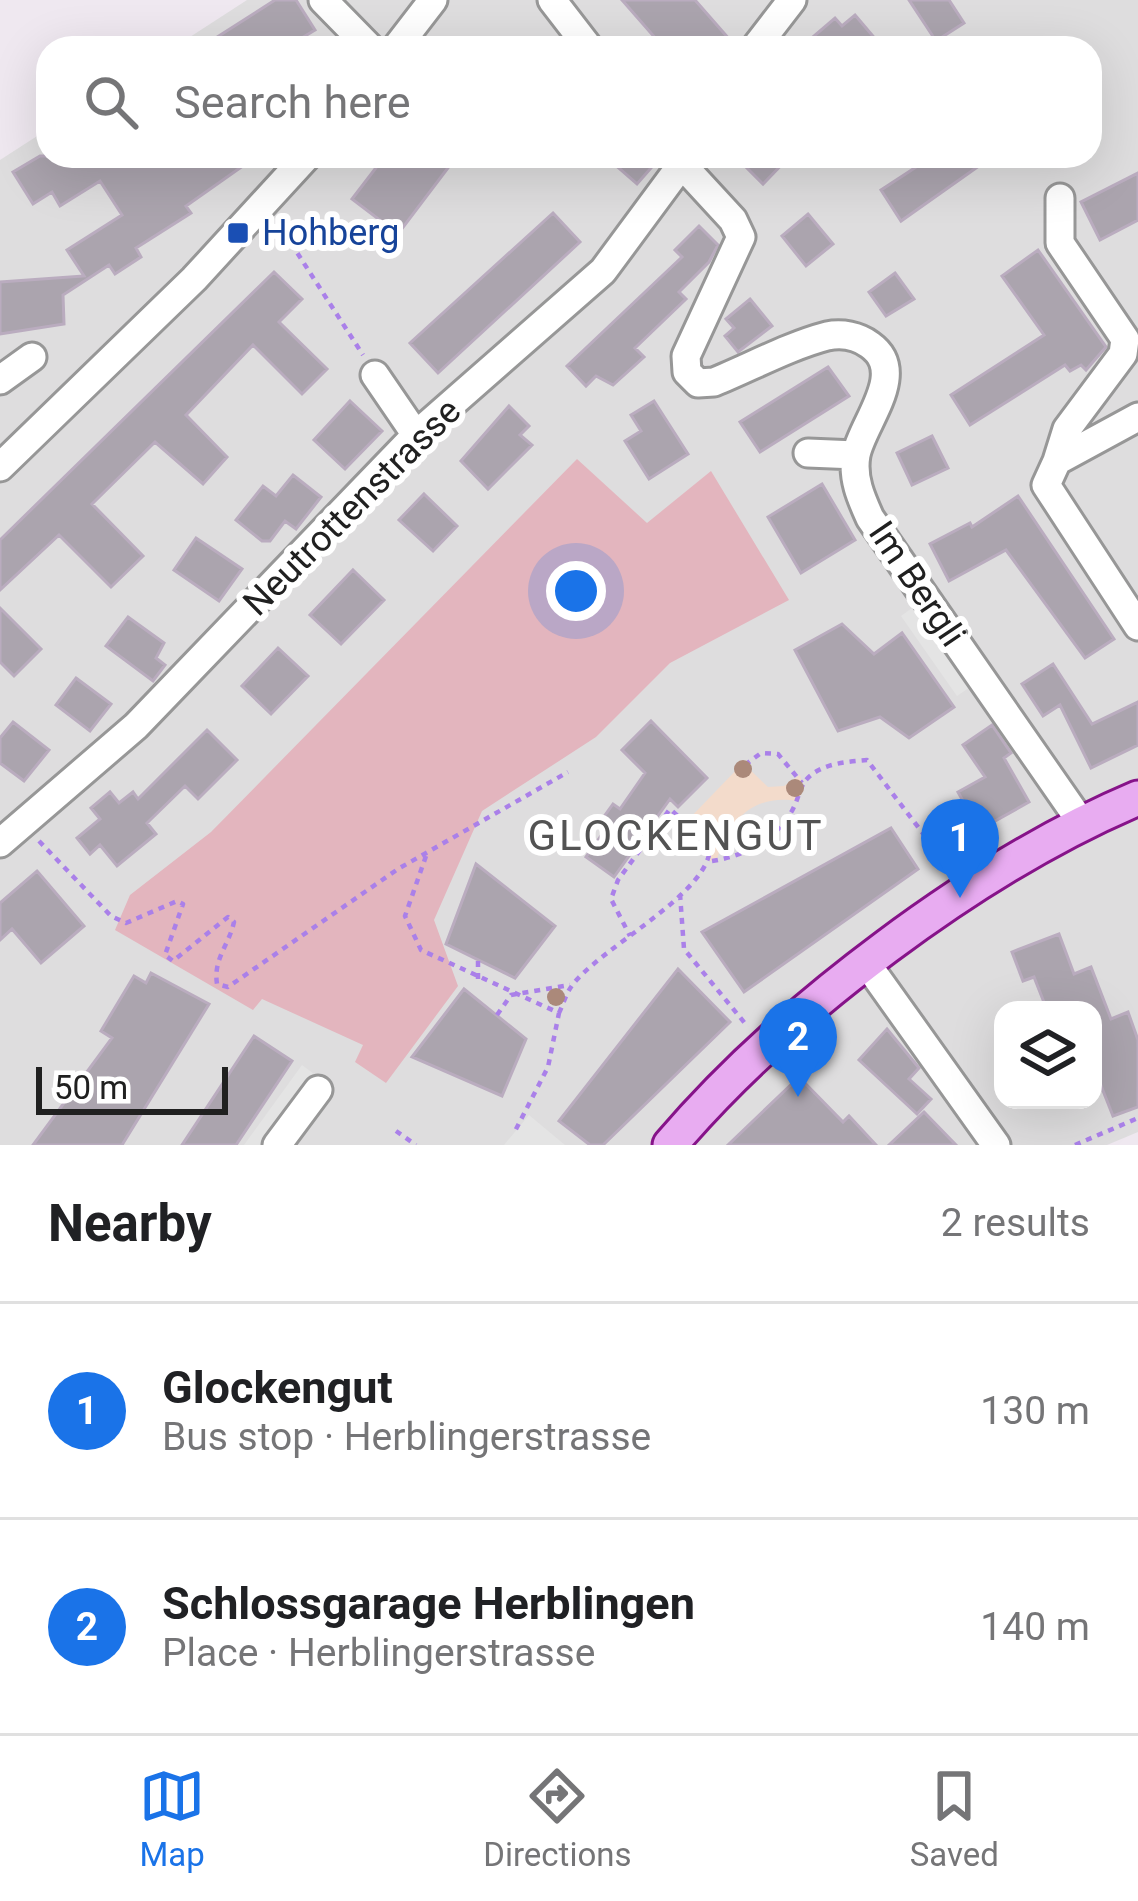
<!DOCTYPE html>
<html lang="en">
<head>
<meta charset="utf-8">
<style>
	:root { --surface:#fff; --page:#f2f2f2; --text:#202124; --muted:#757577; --line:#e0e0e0; --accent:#1a73e8 }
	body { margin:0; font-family:Roboto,sans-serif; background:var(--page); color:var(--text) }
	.controls { position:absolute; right:36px; bottom:36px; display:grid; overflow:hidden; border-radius:24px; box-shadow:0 12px 48px #0002 }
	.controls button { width:108px; height:108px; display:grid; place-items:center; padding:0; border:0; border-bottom:3px solid var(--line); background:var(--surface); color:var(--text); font:60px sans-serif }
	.scale { position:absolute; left:36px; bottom:30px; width:192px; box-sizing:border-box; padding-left:12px; border:6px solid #202020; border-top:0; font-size:33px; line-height:42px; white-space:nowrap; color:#202020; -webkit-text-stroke:9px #fff; paint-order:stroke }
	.you { position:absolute; left:576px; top:591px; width:42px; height:42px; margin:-30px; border:9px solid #fff; border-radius:50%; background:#1a73e8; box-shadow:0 0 0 18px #1a73e833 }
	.badge { display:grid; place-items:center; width:78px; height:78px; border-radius:50%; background:var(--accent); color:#fff; font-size:39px; font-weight:700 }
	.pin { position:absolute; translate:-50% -99px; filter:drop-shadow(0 3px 6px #0008) }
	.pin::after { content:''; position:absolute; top:63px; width:42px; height:36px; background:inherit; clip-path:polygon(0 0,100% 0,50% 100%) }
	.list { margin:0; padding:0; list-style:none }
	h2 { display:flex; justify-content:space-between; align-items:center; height:156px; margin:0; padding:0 48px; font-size:51px }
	h2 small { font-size:39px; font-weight:400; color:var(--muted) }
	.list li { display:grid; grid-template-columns:78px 1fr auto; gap:36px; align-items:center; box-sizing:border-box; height:216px; padding:0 48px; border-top:3px solid var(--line) }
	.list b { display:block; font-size:45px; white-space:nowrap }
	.list p { margin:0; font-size:39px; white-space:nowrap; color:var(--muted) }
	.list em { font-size:39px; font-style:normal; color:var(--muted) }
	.icon { flex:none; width:66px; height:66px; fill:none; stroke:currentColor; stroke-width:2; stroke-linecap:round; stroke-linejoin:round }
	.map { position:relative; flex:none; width:1138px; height:1145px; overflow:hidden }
	.search { position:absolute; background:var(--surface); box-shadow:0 12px 48px #0002; left:36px; right:36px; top:36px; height:132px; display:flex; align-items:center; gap:30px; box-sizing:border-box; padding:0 42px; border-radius:36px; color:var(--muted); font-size:45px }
	.sheet { height:588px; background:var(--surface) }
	nav { display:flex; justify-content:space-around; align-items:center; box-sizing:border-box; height:168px; border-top:3px solid var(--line); background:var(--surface); font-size:33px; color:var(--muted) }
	nav a { display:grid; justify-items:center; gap:6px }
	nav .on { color:var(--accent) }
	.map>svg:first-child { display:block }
	.residential { fill:#deddde; fill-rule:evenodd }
	.grass { fill:#e3b5be }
	.park { fill:#f3dbcb }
	.parking { fill:#e4e4e4 }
	.building { fill:#aba4ae; stroke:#baacbf; stroke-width:3 }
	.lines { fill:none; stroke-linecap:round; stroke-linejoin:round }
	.minor-casing { stroke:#979797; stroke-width:33 }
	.major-casing { stroke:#861389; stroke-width:39 }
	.path { stroke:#aa80e9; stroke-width:4.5; stroke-dasharray:6 6; stroke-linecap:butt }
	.minor { stroke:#fff; stroke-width:27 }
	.major { stroke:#e8acf1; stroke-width:33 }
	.tree { fill:#ab897a }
	.transit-dot { fill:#1a4fb4; stroke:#fff; stroke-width:4.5 }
	.labels { text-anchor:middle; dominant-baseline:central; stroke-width:12; stroke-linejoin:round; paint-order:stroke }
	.transit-label { font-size:36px; fill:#164399; stroke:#fff; text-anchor:start }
	.street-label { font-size:36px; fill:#202020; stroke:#fff }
	.quarter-label { font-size:42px; letter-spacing:3px; fill:#535353; stroke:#fff }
</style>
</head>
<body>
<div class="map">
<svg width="1138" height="1145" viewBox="0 0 1138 1145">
	<rect width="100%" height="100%" fill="#efe8f0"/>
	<path class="residential" d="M247,0H1138V1132L1107,1145H0V160L48,129V156H1090V48H173ZM1003,1010H1093V1100H1003Z"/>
	<path class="grass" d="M577,459L647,523L711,471L789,600L670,663L596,737L482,811L434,920L458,986L386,1083L355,1062L363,1045L262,999L253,1010L115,930L130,895L211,832Z"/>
	<path class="park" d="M743,763L768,787L784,786L800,775L803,790L797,801C755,793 726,821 717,860L709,861L710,845L686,822Z"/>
	<path class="parking" d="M919,603L976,683L957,696L901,616Z
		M302,1065L318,1077L268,1145H244Z
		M529,1115L565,1145H504Z"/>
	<path class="building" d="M275,0H296L315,30L285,48H200Z
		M622,0H695L737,48H664Z
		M909,0H949L964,23L936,41Z
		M855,15L883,48H800L835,18L842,26Z
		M40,156H257L186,206L191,213L136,248L141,257L115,274L109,265L63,295L64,324L0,334V282L84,276L67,250L122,215L100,181L60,206L52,192L33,204L13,172Z
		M385,156H457L398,234L352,199Z
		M605,156H656L657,161L637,184Z
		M735,156H790L763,184Z
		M933,156H993L901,221L881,190Z
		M1138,173V220L1100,240L1081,202Z
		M553,213L580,242L438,373L410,343Z
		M808,214L833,244L806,266L782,236Z
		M699,226L718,245L709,262L679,292L686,299L635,348L644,357L613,385L596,376L586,386L567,366L682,257L675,250Z
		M1038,250L1106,347L1086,370L1081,365L1070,371L1065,365L970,425L951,395L1044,335L1002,276Z
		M274,272L302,299L279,322L327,369L302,394L253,345L186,415L227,457L203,484L155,442L92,504L143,556L111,587L59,535L0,590V540Z
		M895,273L914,299L886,316L869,292Z
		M750,299L772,326L738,352L725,336L734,328L726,319Z
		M828,367L849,396L760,452L740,422Z
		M350,401L382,431L345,469L314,440Z
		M654,401L688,454L649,479L625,441L641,431L631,415Z
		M509,406L529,426L520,435L532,445L488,489L461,461Z
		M932,436L948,468L912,485L897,453Z
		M293,475L321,497L296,529L285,521L270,541H262L236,520L263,486L276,496Z
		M822,484L855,540L801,573L768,517Z
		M424,494L457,526L433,551L399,520Z
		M1018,496L1114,639L1085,658L1006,550L949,581L930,544L970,523L972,527Z
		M196,538L242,569L219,601L174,570Z
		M353,570L384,600L341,644L310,615Z
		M0,608L41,649L14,676L0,662Z
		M128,617L164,643L156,658L165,665L153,681L106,646Z
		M842,624L874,654L902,633L954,707L909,738L880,717L838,731L795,650Z
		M278,648L308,676L271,714L242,686Z
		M1053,664L1092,724L1138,702V745L1091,768L1060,705L1043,716L1022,684Z
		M76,678L111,704L90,731L56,705Z
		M651,721L707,778L678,807L670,799L614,877L586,857L605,830L598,825L613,804L620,809L645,773L622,750Z
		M13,722L49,750L24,781L0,763V738Z
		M992,725L1011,753L1004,758L1029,802L979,830L958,792L985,777L963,745Z
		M207,730L237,760L198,799L185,786L147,823L156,834L117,866L100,845L90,854L77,838L100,819L91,808L110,792L119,803L133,792L138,799Z
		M891,828L918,869L744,992L702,932Z
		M476,864L555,926L515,978L446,944Z
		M37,871L84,926L41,963L12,929L0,940V903Z
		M1059,934L1074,974L1091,967L1111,1019L1128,1012L1138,1040V1107L1113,1116L1098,1078L1093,1080V1010H1047L1034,977L1023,981L1012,952Z
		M678,969L730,1022L603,1145H590L559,1121Z
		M151,973L209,1004L122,1145H33L112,1038L101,1031L134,976L146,983Z
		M464,989L526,1039L502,1096L412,1057Z
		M887,1029L919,1068L909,1079L931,1099L917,1114L859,1060Z
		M254,1036L292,1061L236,1145H182Z
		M799,1077L843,1122L849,1116L876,1145H728Z
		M924,1112L956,1145H889Z"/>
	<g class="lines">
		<g class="minor-casing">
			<path id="minor" d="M323,0L370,48
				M552,0L589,48
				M396,48L433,0
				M755,48L792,0
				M674,156L733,220L741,237L686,356L687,372L698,383L714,382C751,367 789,346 827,336C842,333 858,336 870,345C909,373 862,423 856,455C852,478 861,498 870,518L1081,822
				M375,375L416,435
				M0,380L32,357
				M1138,417L1057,461L1046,485L1138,626
				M808,453L856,455
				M1057,461L1067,429L1123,354L1125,339L1060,243V198
				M0,467L194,279L307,156
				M0,843L136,726L416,435L603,271L688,156
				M867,964L996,1145
				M277,1145L318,1090"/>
		</g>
		<g class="major-casing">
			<path id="major" d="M670,1145C783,1012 977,866 1138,798"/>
		</g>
		<path class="path" d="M278,223L363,355
			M745,765L761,753L778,754L802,783
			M39,841L111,916L126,923L177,901L183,904L165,955L173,961L228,917L234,922C229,945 213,959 217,984L228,987L398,869L568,772
			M426,856L405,916L421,950L559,1013L548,1067L514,1133
			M712,861C744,856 772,842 790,814C797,804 800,788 805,781C820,763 846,762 867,760L950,869
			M680,894L684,949L748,1027
			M478,961V979
			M559,1013C563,1005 566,994 571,987C598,948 713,893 710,845L670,809L618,880L611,899L630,936
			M497,1015L511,995L570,985
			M396,1131L416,1145
			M1075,1145L1138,1118"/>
		<use href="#minor" class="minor"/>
		<use href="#major" class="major"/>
	</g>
	<g class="tree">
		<circle cx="743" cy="769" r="9"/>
		<circle cx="795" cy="788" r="9"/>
		<circle cx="556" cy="997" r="9"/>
	</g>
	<rect class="transit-dot" x="226" y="221" width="24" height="24" rx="6"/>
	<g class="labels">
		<g class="transit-label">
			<text x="262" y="233">Hohberg</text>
		</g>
		<g class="street-label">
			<text transform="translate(352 507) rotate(-45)">Neutrottenstrasse</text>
			<text transform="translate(917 584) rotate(56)">Im Bergli</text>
		</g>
		<g class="quarter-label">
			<text x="676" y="835">GLOCKENGUT</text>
		</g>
	</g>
</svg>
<div class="controls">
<button><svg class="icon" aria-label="layers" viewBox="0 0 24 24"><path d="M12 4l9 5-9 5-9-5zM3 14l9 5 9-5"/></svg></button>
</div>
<div class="scale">50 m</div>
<div class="you"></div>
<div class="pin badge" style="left:960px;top:898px">1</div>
<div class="pin badge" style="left:798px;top:1097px">2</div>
<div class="search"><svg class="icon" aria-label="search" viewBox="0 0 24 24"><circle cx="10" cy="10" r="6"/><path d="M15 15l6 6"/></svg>Search here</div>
</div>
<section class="sheet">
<h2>Nearby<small>2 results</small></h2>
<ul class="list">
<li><span class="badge">1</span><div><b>Glockengut</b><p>Bus stop · Herblingerstrasse</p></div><em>130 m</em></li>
<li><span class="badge">2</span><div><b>Schlossgarage Herblingen</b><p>Place · Herblingerstrasse</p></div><em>140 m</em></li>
</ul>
</section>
<nav>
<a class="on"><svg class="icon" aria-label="map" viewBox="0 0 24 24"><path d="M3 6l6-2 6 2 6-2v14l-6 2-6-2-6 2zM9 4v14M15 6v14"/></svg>Map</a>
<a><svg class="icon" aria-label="directions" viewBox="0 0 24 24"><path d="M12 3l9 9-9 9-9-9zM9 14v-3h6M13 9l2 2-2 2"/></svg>Directions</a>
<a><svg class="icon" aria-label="saved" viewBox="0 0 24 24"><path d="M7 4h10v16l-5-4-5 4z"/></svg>Saved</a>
</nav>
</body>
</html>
